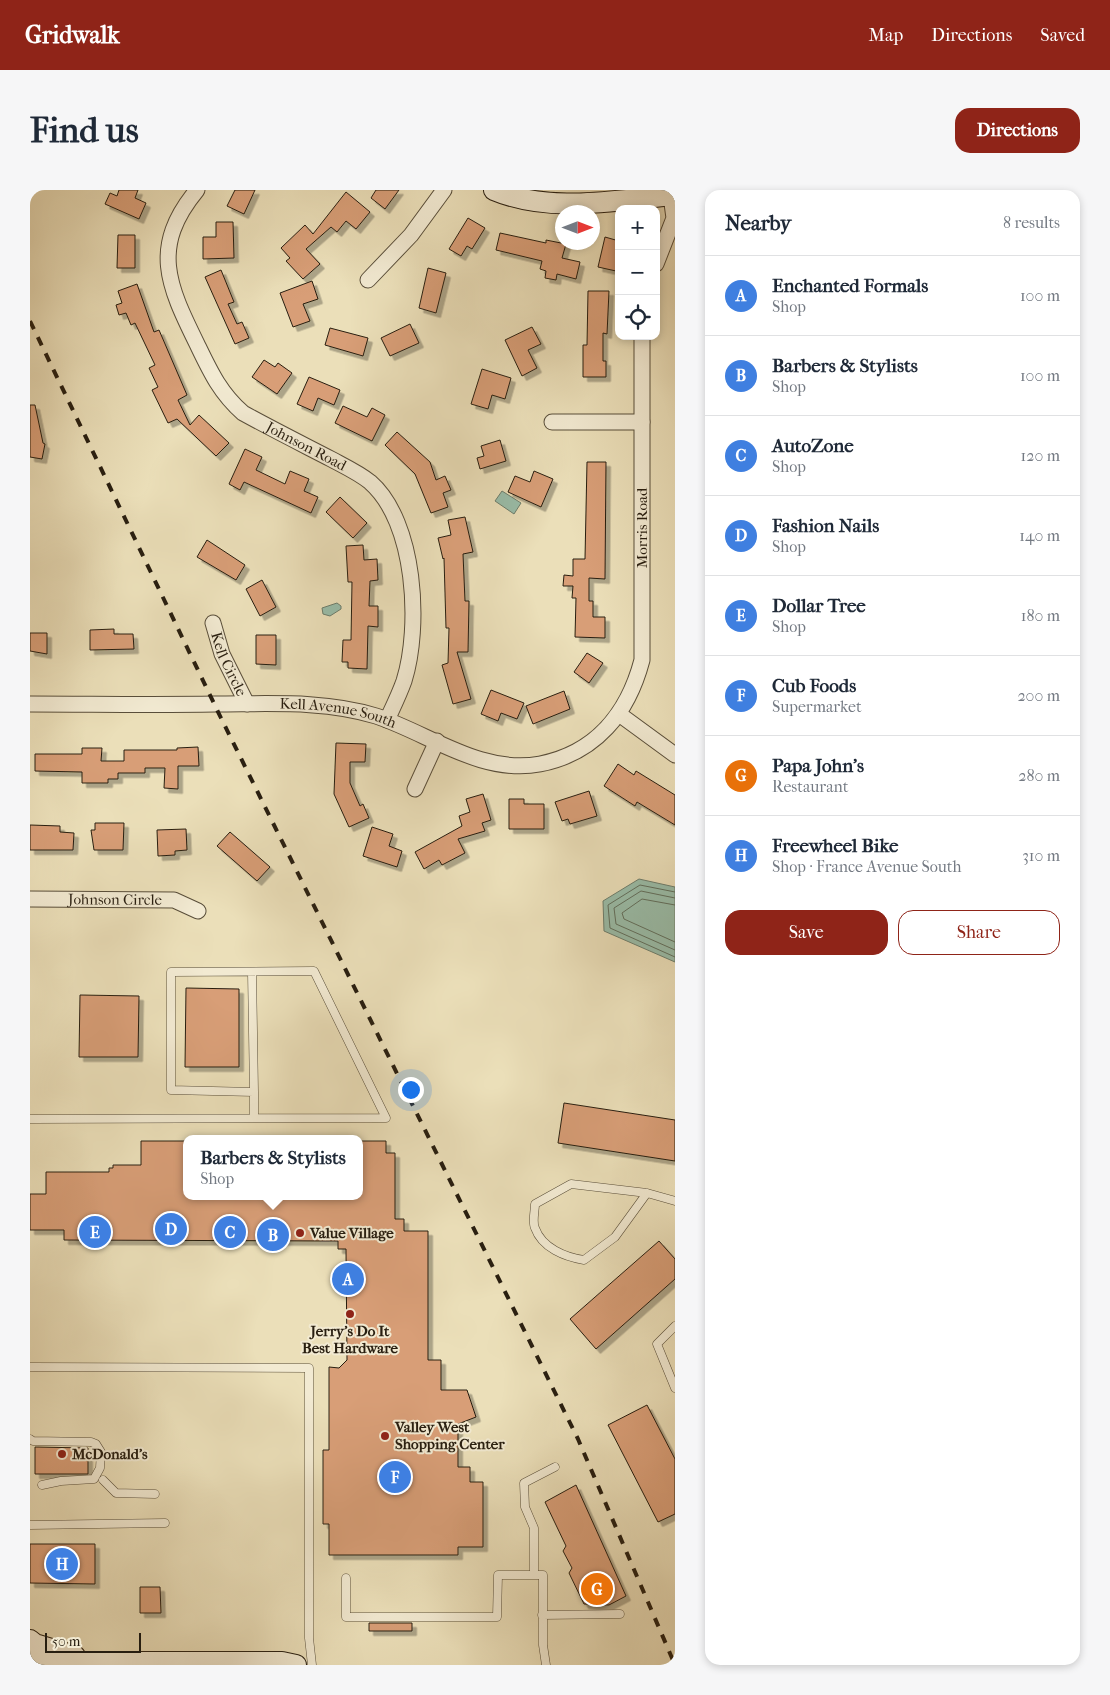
<!DOCTYPE html>
<html lang="en">
<head>
<meta charset="utf-8">
<style>
	:root { --surface:#fff; --page:#f6f6f7; --text:#1f2937; --muted:#747a83; --line:#e0e1e3; --accent:#8f2418 }
	body { margin:0; font-family:"IM FELL French Canon",serif; background:var(--page); color:var(--text) }
	.controls { position:absolute; right:15px; top:15px; display:grid; overflow:hidden; border-radius:10px; box-shadow:0 2px 8px #0003 }
	.controls button { width:45px; height:45px; display:grid; place-items:center; padding:0; border:0; border-bottom:1px solid var(--line); background:var(--surface); color:var(--text); font:25px sans-serif }
	.compass { position:absolute; left:525px; top:15px; width:45px; height:45px; border-radius:50%; background:var(--surface); box-shadow:0 2px 8px #0003; rotate:90deg }
	.scale { position:absolute; left:15px; bottom:12px; width:96px; box-sizing:border-box; padding-left:5px; border:2px solid #281e10; border-top:0; font-size:14px; line-height:18px; white-space:nowrap; color:#281e10; -webkit-text-stroke:4px #f2ead2; paint-order:stroke }
	.you { position:absolute; left:380px; top:899px; width:18px; height:18px; margin:-12px; border:4px solid #fff; border-radius:50%; background:#1a73e8; box-shadow:0 0 0 8px #1a73e833 }
	.badge { display:grid; place-items:center; width:32px; height:32px; border-radius:50%; background:var(--accent); color:#fff; font-size:16px; font-weight:700 }
	.pin { position:absolute; translate:-50% -50%; border:2px solid #fff; box-shadow:0 1px 5px #0006 }
	.popup { position:absolute; left:153px; top:945px; width:180px; height:65px; box-sizing:border-box; display:grid; place-content:center; border-radius:10px; background:var(--surface); filter:drop-shadow(0 1px 4px #0005); font-size:16px; white-space:nowrap; color:var(--muted) }
	.popup b { font-size:19px; color:var(--text) }
	.popup::after { content:''; position:absolute; left:50%; top:100%; margin-left:-10px; border:10px solid transparent; border-top-color:var(--surface) }
	.list { margin:0; padding:0; list-style:none }
	h2 { display:flex; justify-content:space-between; align-items:center; height:65px; margin:0; padding:0 20px; font-size:21px }
	h2 small { font-size:16px; font-weight:400; color:var(--muted) }
	.list li { display:grid; grid-template-columns:32px 1fr auto; gap:15px; align-items:center; box-sizing:border-box; height:80px; padding:0 20px; border-top:1px solid var(--line) }
	.list b { display:block; font-size:19px; white-space:nowrap }
	.list p { margin:0; font-size:16px; white-space:nowrap; color:var(--muted) }
	.list em { font-size:16px; font-style:normal; color:var(--muted) }
	.actions { display:flex; gap:10px; padding:15px 20px }
	.actions a { flex:1; padding:11px 0; border:1px solid var(--accent); border-radius:15px; text-align:center; font-size:18px; color:var(--accent) }
	.actions .main { background:var(--accent); color:#fff }
	.icon { flex:none; width:28px; height:28px; fill:none; stroke:currentColor; stroke-width:2; stroke-linecap:round; stroke-linejoin:round }
	.map { position:relative; flex:none; width:645px; height:1475px; overflow:hidden; border-radius:15px }
	header { display:flex; align-items:center; gap:30px; box-sizing:border-box; height:70px; padding:0 25px; background:var(--accent); color:#fff }
	header strong { font-size:24px }
	nav { display:flex; gap:28px; margin-inline-start:auto; font-size:18px }
	.intro { display:flex; align-items:center; justify-content:space-between; box-sizing:border-box; height:120px; padding:0 30px }
	h1 { margin:0; font-size:35px }
	.button { padding:12px 22px; border-radius:15px; background:var(--accent); color:#fff; font-size:18px; font-weight:700 }
	main { display:flex; gap:30px; padding:0 30px }
	aside { flex:1; background:var(--surface); border-radius:15px; box-shadow:0 2px 8px #0003 }
	.map>svg:first-child { display:block }
	.water { fill:#99bda9; stroke:#6c7d6c }
	.lines { fill:none; stroke-linecap:round; stroke-linejoin:round }
	.shore { stroke:#606e5c; stroke-width:1 }
	.building { fill:#d89e77; stroke:#281e10; filter:url(#shadow) }
	.lane-casing { stroke:#594e3a; stroke-width:9 }
	.street-casing { stroke:#594e3a; stroke-width:17 }
	.secondary-casing { stroke:#281e10; stroke-width:22 }
	.lane { stroke:#f2ead2; stroke-width:8 }
	.street { stroke:#f2ead2; stroke-width:15 }
	.secondary { stroke:#f2ead2; stroke-width:20 }
	.rail { stroke:#281e10; stroke-width:4; stroke-dasharray:9 9; stroke-linecap:butt }
	.poi-dot { fill:#8f2418; stroke:#f2ead2; stroke-width:2 }
	.labels { text-anchor:middle; dominant-baseline:central; stroke-width:4; stroke-linejoin:round; paint-order:stroke }
	.street-label { font-size:15px; fill:#281e10; stroke:#f2ead2 }
	.poi-label { font-size:15px; font-weight:bold; fill:#281e10; stroke:#f2ead2; text-anchor:start }
</style>
</head>
<body>
<header>
<strong>Gridwalk</strong>
<nav><a>Map</a><a>Directions</a><a>Saved</a></nav>
</header>
<div class="intro"><h1>Find us</h1><a class="button">Directions</a></div>
<main>
<div class="map">
<svg width="645" height="1475" viewBox="0 0 645 1475">
	<defs>
		<filter id="shadow"><feDropShadow dx="4.5" dy="4.5" stdDeviation="0" flood-color="#0004"/></filter>
	</defs>
	<rect width="100%" height="100%" fill="#ebdfb9"/>
	<filter id="stains"><feTurbulence type="fractalNoise" baseFrequency=".004" numOctaves="4"/><feColorMatrix values="0 0 0 0 .2 0 0 0 0 .09 0 0 0 0 .02 0 0 0 .5 -.17"/></filter>
	<radialGradient id="worn" r=".72"><stop offset=".6" stop-color="#630" stop-opacity="0"/><stop offset="1" stop-color="#630" stop-opacity=".3"/></radialGradient>
	<path class="water" d="M472,301L491,313L484,324L465,311Z
		M307,413L311,416V419L300,426L293,424L292,418Z
		M609,689L645,697V772L574,741L573,711Z"/>
	<g class="lines">
		<path class="shore" d="M645,702L610,695L578,715L580,738L645,767
			M645,708L611,701L584,718L586,734L645,760
			M645,715L612,709L592,723L594,729L645,752"/>
	</g>
	<path class="building" d="M89,0H108L105,8L116,13L109,29L75,14L80,3L87,6Z
		M205,0H225L214,24L197,16Z
		M346,0H369L355,19L341,8Z
		M316,2L340,22L326,39L316,31L307,42L301,37L276,59L290,74L273,89L256,71L260,68L251,58L275,35L283,44Z
		M438,28L455,38L442,59L437,56L431,66L419,59Z
		M186,32H203L204,68L173,69V47H186Z
		M470,43L516,53V50L536,54L532,68L550,72L546,89L527,84L526,90L515,88L516,81L510,79L512,71L466,60Z
		M88,45H105V78H87Z
		M575,47L589,51V68L586,81L568,77Z
		M398,78L416,83L406,123L389,118Z
		M191,80L204,112L198,114L207,134L212,132L219,148L205,154L175,87Z
		M282,91L288,109L273,114L280,131L263,137L250,103Z
		M107,94L124,142L129,140L157,205L148,210L160,235L169,225L199,253L186,266L147,229L138,233L122,200L128,197L119,178L125,175L105,133L101,135L96,123L89,125L86,115L92,113L88,101Z
		M558,101H579L577,144L573,143V171H576V187H553V155H557Z
		M380,134L389,153L360,166L351,148Z
		M502,137L511,154L498,160L507,178L492,186L475,150Z
		M300,138L338,148L333,166L295,155Z
		M234,170L245,177L248,173L262,183L247,204L222,187Z
		M452,179L481,188L475,209L462,205L458,219L441,214Z
		M279,187L310,200L304,215L288,208L283,221L267,214Z
		M0,215H5L13,253L15,254L12,269L0,267Z
		M313,216L337,227L342,218L355,225L342,251L305,233Z
		M367,242L400,272L406,290L415,286L421,300L413,303L418,317L401,323L385,284L355,255Z
		M470,250L476,271L450,279L447,268L454,266L451,256Z
		M215,259L232,267L226,280L255,294L260,281L279,289L274,301L288,307L281,323L214,292L210,300L199,294Z
		M557,272H576L575,389L559,388V411H563V427H575V448L545,447L546,408H542L543,396H533L534,385L543,386V369H555Z
		M504,281L523,289L511,317L478,302L485,286L500,292Z
		M310,307L337,333L323,348L296,322Z
		M435,327L443,362L433,364L435,411H439L438,462H427L441,509L423,514L412,475L418,473L419,438H416L414,368L413,369L408,348L421,345L418,330Z
		M177,350L215,375L206,390L167,367Z
		M333,355L334,370L347,369L348,390L340,391L339,416H348V437L338,436L337,479L318,478V472H312L313,450H321L322,392H318L316,356Z
		M232,390L246,417L230,426L216,399Z
		M84,439V444H103L104,459L60,460V440Z
		M0,443H17V464L0,461Z
		M226,445H246V475L226,474Z
		M557,463L573,473L559,493L544,482Z
		M461,500L494,513L487,529L471,523L468,531L451,524Z
		M534,501L540,519L503,534L496,516Z
		M306,553L336,554L335,572H320V593L330,616L333,614L339,628L319,637L304,604Z
		M168,557L169,576H148V599L134,598L135,578H115V583H88V589H78V593H52V582L5,581V564H52V558H72L71,571H94V560H147V558Z
		M588,574L604,585L606,581L645,605V635L607,612L605,616L574,596Z
		M559,601L567,626L540,634L538,629L532,631L525,612Z
		M453,604L461,630L452,633L455,641L428,649L435,663L412,675L409,670L394,679L385,662L432,636L429,626L440,622L436,609Z
		M479,609H494V614H514V639H479Z
		M65,633H94L93,660H64L61,640H65Z
		M0,635L30,636V642L44,643L43,660H0Z
		M342,637L363,644L359,656L372,661L367,677L333,666Z
		M156,639L157,660L145,661V665L128,666L127,640Z
		M200,642L240,677L227,691L187,656Z
		M156,798L209,799V877H155Z
		M50,805L109,806L108,867H49Z
		M534,913L645,930V971L528,953Z
		M111,951H157V1006H329V951H356V963H365V1029H374V1041H398V1170H411V1200H437L446,1227L428,1234V1277H440V1292H453V1357H428V1365H299V1334H293V1260H299V1177L309,1178L317,1170L316,1059H308V1051L34,1050V1040H0V1004H16V982H79V978H83V975H111Z
		M629,1051L645,1069V1089L566,1159L540,1129Z
		M617,1215L645,1269V1324L628,1332L578,1235Z
		M5,1257L58,1258V1284H5Z
		M546,1295L596,1406L579,1415L554,1414L539,1383L542,1378L533,1361L536,1356L515,1312Z
		M0,1354H65V1394L0,1393Z
		M110,1397H130L131,1423H110Z
		M339,1433H382V1441H339Z"/>
	<g class="lines">
		<g class="lane-casing">
			<path id="lane" d="M224,928V902
				M0,929L356,928L284,781L141,782V900L224,902L222,782
				M617,1003L585,1047L554,1070C535,1067 512,1058 505,1038C502,1032 505,1021 505,1014L541,994L617,1003L645,1011
				M645,1136L627,1154L645,1198
				M0,1177L279,1178V1448L282,1475
				M0,1249L3,1251L61,1252L66,1254L71,1262L70,1278L64,1289L31,1291L12,1295
				M73,1290L86,1303L125,1304
				M0,1335L135,1333
				M504,1385V1338L495,1317L494,1293L525,1277
				M316,1388V1427H467L468,1385H513V1455L516,1475
				M512,1425L590,1424"/>
		</g>
		<g class="street-casing">
			<g id="street">
				<path id="s1" d="M167,0C120,57 138,95 167,154C180,181 190,203 213,223C242,239 272,254 301,269C314,276 329,283 340,292C386,332 391,437 374,491C369,505 363,517 357,530"/>
				<path d="M626,74L644,28L641,6"/>
				<path d="M338,90L381,45L414,0"/>
				<path d="M522,232H612"/>
				<path id="s2" d="M183,433L192,464L217,514"/>
				<path id="s3" d="M0,514C62,514 123,515 185,514C238,514 295,510 346,526C400,544 451,585 510,574C566,563 598,523 612,470V146"/>
				<path d="M589,524L645,565"/>
				<path d="M385,599L407,551"/>
				<path id="s4" d="M0,709L144,710L168,721"/>
			</g>
		</g>
		<g class="secondary-casing">
			<path id="secondary" d="M464,0C521,24 586,10 645,5
				M0,1450L5,1454L45,1466
				M0,1472H252L266,1475"/>
		</g>
		<use href="#lane" class="lane"/>
		<use href="#street" class="street"/>
		<use href="#secondary" class="secondary"/>
		<path class="rail" d="M0,131L191,528L548,1249L645,1475"/>
	</g>
	<g class="poi-dot">
		<circle cx="270" cy="1043" r="5"/>
		<circle cx="320" cy="1124" r="5"/>
		<circle cx="355" cy="1246" r="5"/>
		<circle cx="32" cy="1264" r="5"/>
	</g>
	<g class="labels">
		<g class="street-label">
			<text stroke="none"><textPath href="#s1" startOffset="322">Johnson Road</textPath></text>
			<text transform="translate(612 338) rotate(-90)">Morris Road</text>
			<text stroke="none"><textPath href="#s2" startOffset="44">Kell Circle</textPath></text>
			<text stroke="none"><textPath href="#s3" startOffset="309">Kell Avenue South</textPath></text>
			<text stroke="none"><textPath href="#s4" startOffset="85">Johnson Circle</textPath></text>
		</g>
		<g class="poi-label">
			<text x="280" y="1043">Value Village</text>
			<text x="320" y="1141" text-anchor="middle">Jerry's Do It<tspan x="320" dy="17">Best Hardware</tspan></text>
			<text x="365" y="1237">Valley West<tspan x="365" dy="17">Shopping Center</tspan></text>
			<text x="42" y="1264">McDonald's</text>
		</g>
	</g>
	<rect width="100%" height="100%" filter="url(#stains)"/>
	<rect width="100%" height="100%" fill="url(#worn)"/>
</svg>
<div class="controls">
<button>+</button>
<button>−</button>
<button><svg class="icon" aria-label="locate" viewBox="0 0 24 24"><circle cx="12" cy="12" r="6"/><path d="M12 2v4M12 18v4M2 12h4M18 12h4"/></svg></button>
</div>
<svg class="compass" viewBox="-18 -18 36 36"><path d="M0-13l5 13h-10z" fill="#e53935"/><path d="M0 13l5-13h-10z" fill="#747a83"/></svg>
<div class="scale">50 m</div>
<div class="you"></div>
<div class="pin badge" style="left:318px;top:1089px;background:#3f7fe0">A</div>
<div class="pin badge" style="left:243px;top:1045px;background:#3f7fe0">B</div>
<div class="popup"><b>Barbers &amp; Stylists</b>Shop</div>
<div class="pin badge" style="left:200px;top:1042px;background:#3f7fe0">C</div>
<div class="pin badge" style="left:141px;top:1039px;background:#3f7fe0">D</div>
<div class="pin badge" style="left:65px;top:1042px;background:#3f7fe0">E</div>
<div class="pin badge" style="left:365px;top:1287px;background:#3f7fe0">F</div>
<div class="pin badge" style="left:567px;top:1399px;background:#e8710a">G</div>
<div class="pin badge" style="left:32px;top:1374px;background:#3f7fe0">H</div>
</div>
<aside>
<h2>Nearby<small>8 results</small></h2>
<ul class="list">
<li><span class="badge" style="background:#3f7fe0">A</span><div><b>Enchanted Formals</b><p>Shop</p></div><em>100 m</em></li>
<li><span class="badge" style="background:#3f7fe0">B</span><div><b>Barbers &amp; Stylists</b><p>Shop</p></div><em>100 m</em></li>
<li><span class="badge" style="background:#3f7fe0">C</span><div><b>AutoZone</b><p>Shop</p></div><em>120 m</em></li>
<li><span class="badge" style="background:#3f7fe0">D</span><div><b>Fashion Nails</b><p>Shop</p></div><em>140 m</em></li>
<li><span class="badge" style="background:#3f7fe0">E</span><div><b>Dollar Tree</b><p>Shop</p></div><em>180 m</em></li>
<li><span class="badge" style="background:#3f7fe0">F</span><div><b>Cub Foods</b><p>Supermarket</p></div><em>200 m</em></li>
<li><span class="badge" style="background:#e8710a">G</span><div><b>Papa John's</b><p>Restaurant</p></div><em>280 m</em></li>
<li><span class="badge" style="background:#3f7fe0">H</span><div><b>Freewheel Bike</b><p>Shop · France Avenue South</p></div><em>310 m</em></li>
</ul>
<div class="actions"><a class="main">Save</a><a>Share</a></div>
</aside>
</main>
</body>
</html>
